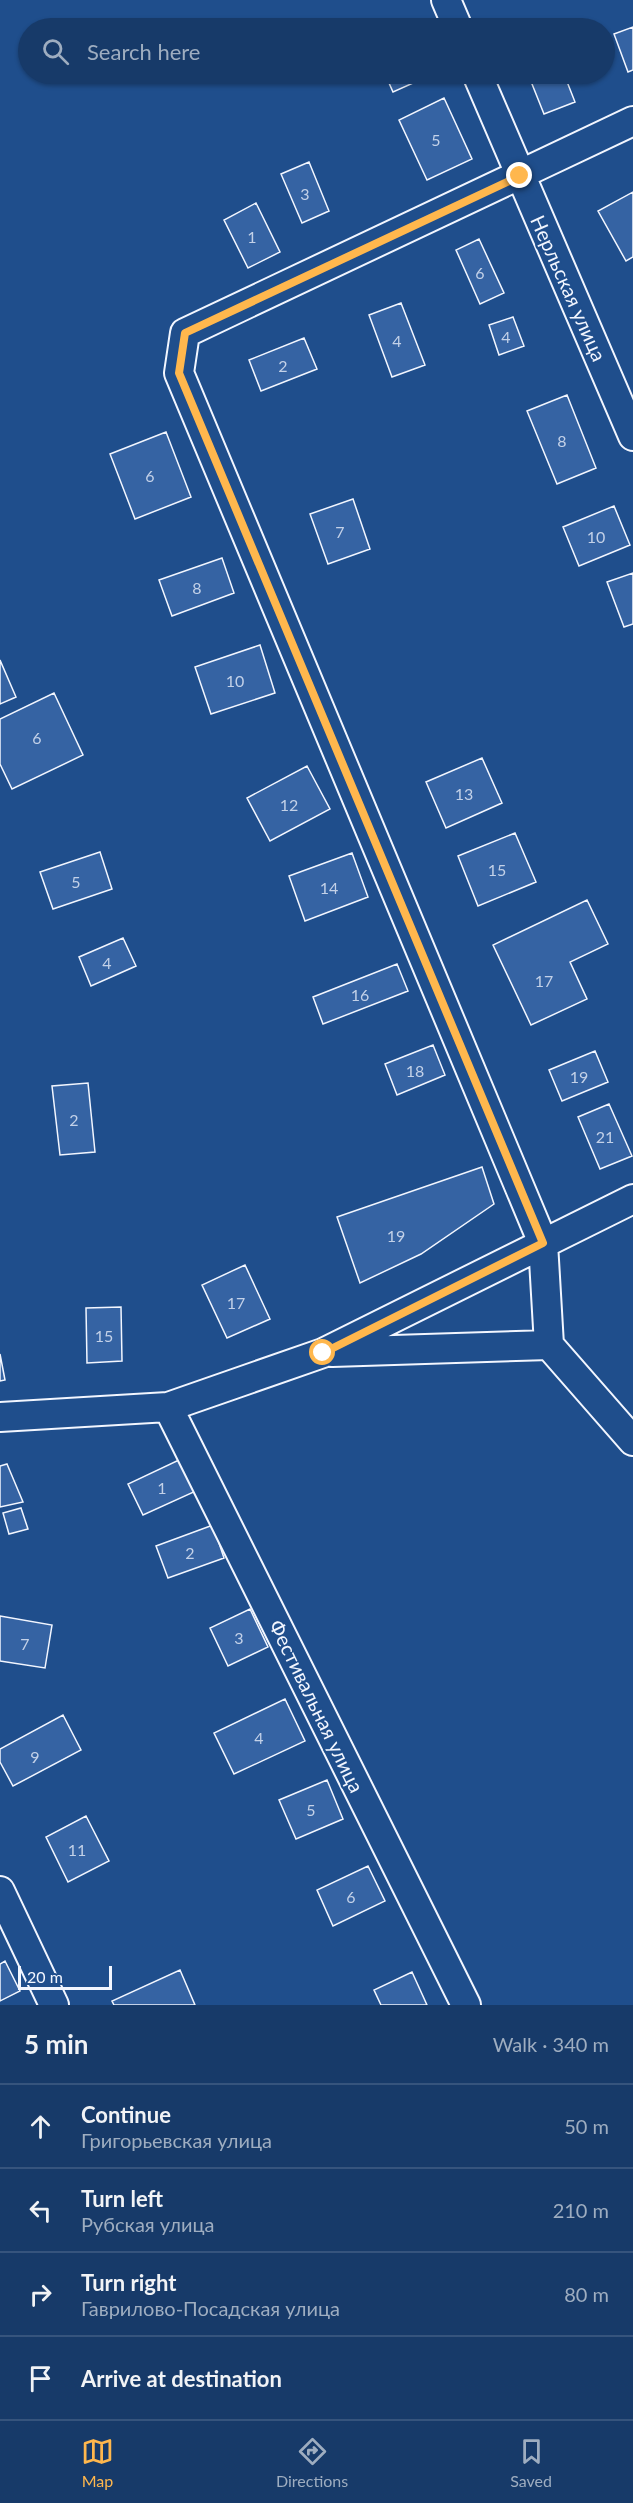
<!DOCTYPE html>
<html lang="en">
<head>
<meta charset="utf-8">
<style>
	:root { --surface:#173a69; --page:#20416f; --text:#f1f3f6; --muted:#9eadc0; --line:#36547d; --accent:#ffb74d }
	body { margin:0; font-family:Lato,sans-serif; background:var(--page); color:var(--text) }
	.scale { position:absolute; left:18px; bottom:15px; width:94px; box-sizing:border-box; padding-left:6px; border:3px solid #f2f6ff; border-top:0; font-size:16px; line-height:21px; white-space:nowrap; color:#f2f6ff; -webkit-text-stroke:4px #1f4e8c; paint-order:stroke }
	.stop { position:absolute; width:18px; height:18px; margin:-14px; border:4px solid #ffb74d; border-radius:50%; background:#fff }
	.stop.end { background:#ffb74d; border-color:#fff; box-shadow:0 2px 6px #0008 }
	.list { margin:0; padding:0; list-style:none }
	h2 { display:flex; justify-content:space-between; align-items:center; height:78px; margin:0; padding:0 24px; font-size:26px }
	h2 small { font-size:20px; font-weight:400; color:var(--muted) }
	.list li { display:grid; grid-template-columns:39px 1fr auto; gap:18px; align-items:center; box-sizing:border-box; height:84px; padding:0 24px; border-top:2px solid var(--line) }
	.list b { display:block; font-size:22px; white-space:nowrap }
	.list p { margin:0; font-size:20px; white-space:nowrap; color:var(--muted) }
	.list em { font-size:20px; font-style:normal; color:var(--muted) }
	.icon { flex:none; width:33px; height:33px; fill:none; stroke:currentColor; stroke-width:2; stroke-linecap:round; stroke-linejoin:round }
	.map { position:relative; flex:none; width:633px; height:2005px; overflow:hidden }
	.search { position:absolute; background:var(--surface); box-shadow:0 2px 4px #0004; left:18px; right:18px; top:18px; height:66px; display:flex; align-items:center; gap:15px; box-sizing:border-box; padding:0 21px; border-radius:33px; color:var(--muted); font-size:22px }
	.sheet { height:414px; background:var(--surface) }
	nav { display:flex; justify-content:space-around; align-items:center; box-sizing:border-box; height:84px; border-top:2px solid var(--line); background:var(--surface); font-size:16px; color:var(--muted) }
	nav a { display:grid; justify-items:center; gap:3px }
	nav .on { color:var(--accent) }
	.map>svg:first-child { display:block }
	.building { fill:#3563a3; stroke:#f2f6ff; stroke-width:1.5 }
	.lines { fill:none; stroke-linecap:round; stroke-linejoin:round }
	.street-casing { stroke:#f2f6ff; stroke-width:32 }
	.street { stroke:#1f4e8c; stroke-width:28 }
	.route { stroke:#ffb74d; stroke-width:8 }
	.labels { text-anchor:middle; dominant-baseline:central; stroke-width:4.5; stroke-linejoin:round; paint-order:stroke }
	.number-label { font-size:16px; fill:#c3d1e8 }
	.street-label { font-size:20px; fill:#f2f6ff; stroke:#1f4e8c }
</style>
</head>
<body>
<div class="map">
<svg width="633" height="2005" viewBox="0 0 633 2005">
	<rect width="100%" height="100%" fill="#1f4e8c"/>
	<path class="building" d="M633,27V70L628,72L614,34Z
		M385,74H428L429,76L393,92Z
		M528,74H564L575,102L544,114Z
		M444,98L472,159L427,180L399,120Z
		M309,162L329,211L302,223L281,174Z
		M633,192V257L626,261L598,211Z
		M256,203L280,252L248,268L224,220Z
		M479,239L504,293L480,304L456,250Z
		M401,303L425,365L392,377L369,315Z
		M513,317L524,346L499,355L489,325Z
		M304,338L317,369L261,391L249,360Z
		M567,395L596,468L557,484L527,411Z
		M166,432L191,497L135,519L110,454Z
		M353,499L370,549L328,564L310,514Z
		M614,506L630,545L579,566L563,527Z
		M222,558L234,593L172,616L159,580Z
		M633,573V624L624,627L607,582Z
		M260,645L275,693L211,714L195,667Z
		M0,660L16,697L0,704Z
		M54,693L83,755L12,789L0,764V719Z
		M482,758L502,803L446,828L426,782Z
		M307,766L330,809L270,841L247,798Z
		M515,833L536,882L478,906L458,856Z
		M100,852L112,889L53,909L40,872Z
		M352,853L368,897L305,921L289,876Z
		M587,900L608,944L570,962L587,999L531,1025L493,945Z
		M123,938L136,966L91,986L79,957Z
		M397,964L408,991L323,1024L313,997Z
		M433,1045L445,1075L397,1095L385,1064Z
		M595,1051L608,1082L562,1101L549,1070Z
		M88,1083L95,1152L60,1155L52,1086Z
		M609,1104L632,1156L600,1169L578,1117Z
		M482,1167L494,1204L421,1254L360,1283L337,1217Z
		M245,1265L270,1319L227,1338L202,1285Z
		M121,1307L122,1361L87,1363L86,1308Z
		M0,1354L5,1380L0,1381Z
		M181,1459L196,1491L143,1515L128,1484Z
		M7,1464L23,1502L0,1507V1466Z
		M21,1508L28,1529L9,1534L3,1513Z
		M213,1525L224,1558L168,1578L156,1546Z
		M250,1609L268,1647L228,1666L210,1628Z
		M0,1616L52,1625L45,1668L0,1661Z
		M285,1699L305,1741L234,1774L214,1733Z
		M63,1715L81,1750L13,1786L0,1762V1749Z
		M327,1780L343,1819L296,1839L279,1800Z
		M86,1816L109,1861L68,1882L46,1837Z
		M368,1866L385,1901L333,1926L317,1890Z
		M5,1961L20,1991L0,2001V1964Z
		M180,1970L195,2005H114L112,2001Z
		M412,1972L427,2005H381L374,1990Z"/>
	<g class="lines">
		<g class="street-casing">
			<path id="street" d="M446,0L458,28
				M477,74L633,436
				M633,121L185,333L179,373L543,1243L549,1345L633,1441
				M332,1352L549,1345
				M168,1407L466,2005
				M0,1417L168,1407L323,1353L633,1199
				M0,1891L54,2005"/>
		</g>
		<use href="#street" class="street"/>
	</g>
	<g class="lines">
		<path class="route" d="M323,1353L543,1243L179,373L185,333L520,176"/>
	</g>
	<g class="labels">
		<g class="number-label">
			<text x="436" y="139">5</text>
			<text x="305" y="193">3</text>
			<text x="252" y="236">1</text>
			<text x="480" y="272">6</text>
			<text x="506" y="336">4</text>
			<text x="397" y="340">4</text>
			<text x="283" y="365">2</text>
			<text x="562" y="440">8</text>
			<text x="150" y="475">6</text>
			<text x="340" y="531">7</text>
			<text x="596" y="536">10</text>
			<text x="197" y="587">8</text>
			<text x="235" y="680">10</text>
			<text x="37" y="737">6</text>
			<text x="464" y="793">13</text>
			<text x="289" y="804">12</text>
			<text x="497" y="869">15</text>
			<text x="76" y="881">5</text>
			<text x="329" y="887">14</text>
			<text x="107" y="962">4</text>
			<text x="544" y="980">17</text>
			<text x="360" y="994">16</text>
			<text x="415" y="1070">18</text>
			<text x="579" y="1076">19</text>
			<text x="74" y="1119">2</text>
			<text x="605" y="1136">21</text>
			<text x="396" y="1235">19</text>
			<text x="236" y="1302">17</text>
			<text x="104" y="1335">15</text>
			<text x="162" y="1487">1</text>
			<text x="190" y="1552">2</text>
			<text x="239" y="1637">3</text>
			<text x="25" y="1643">7</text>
			<text x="259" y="1737">4</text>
			<text x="35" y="1756">9</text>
			<text x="311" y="1809">5</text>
			<text x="77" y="1849">11</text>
			<text x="351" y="1896">6</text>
		</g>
		<g class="street-label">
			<text transform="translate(569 288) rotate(66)">Нерльская улица</text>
			<text transform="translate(317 1706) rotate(64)">Фестивальная улица</text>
		</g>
	</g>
</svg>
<div class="scale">20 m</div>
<div class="stop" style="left:323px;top:1353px"></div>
<div class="stop end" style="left:520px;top:176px"></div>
<div class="search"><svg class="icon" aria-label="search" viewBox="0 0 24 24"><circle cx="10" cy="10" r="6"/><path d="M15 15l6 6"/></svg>Search here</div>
</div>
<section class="sheet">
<h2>5 min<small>Walk · 340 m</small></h2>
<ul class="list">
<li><svg class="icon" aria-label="ahead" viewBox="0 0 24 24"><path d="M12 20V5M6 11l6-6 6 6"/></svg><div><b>Continue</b><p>Григорьевская улица</p></div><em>50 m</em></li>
<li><svg class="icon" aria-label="left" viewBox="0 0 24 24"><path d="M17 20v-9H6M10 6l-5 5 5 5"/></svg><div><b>Turn left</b><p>Рубская улица</p></div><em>210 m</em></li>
<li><svg class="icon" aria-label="right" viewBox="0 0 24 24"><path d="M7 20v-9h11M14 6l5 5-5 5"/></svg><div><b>Turn right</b><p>Гаврилово-Посадская улица</p></div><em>80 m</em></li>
<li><svg class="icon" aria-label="arrive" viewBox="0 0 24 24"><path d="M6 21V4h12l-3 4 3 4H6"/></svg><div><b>Arrive at destination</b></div></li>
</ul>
</section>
<nav>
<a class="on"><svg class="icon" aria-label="map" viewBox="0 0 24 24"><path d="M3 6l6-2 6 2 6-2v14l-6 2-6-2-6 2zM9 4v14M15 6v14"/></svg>Map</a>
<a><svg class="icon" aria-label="directions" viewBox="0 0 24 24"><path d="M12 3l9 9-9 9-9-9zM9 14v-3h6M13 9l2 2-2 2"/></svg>Directions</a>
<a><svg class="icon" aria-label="saved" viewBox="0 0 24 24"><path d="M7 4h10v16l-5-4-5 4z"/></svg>Saved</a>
</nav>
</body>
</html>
